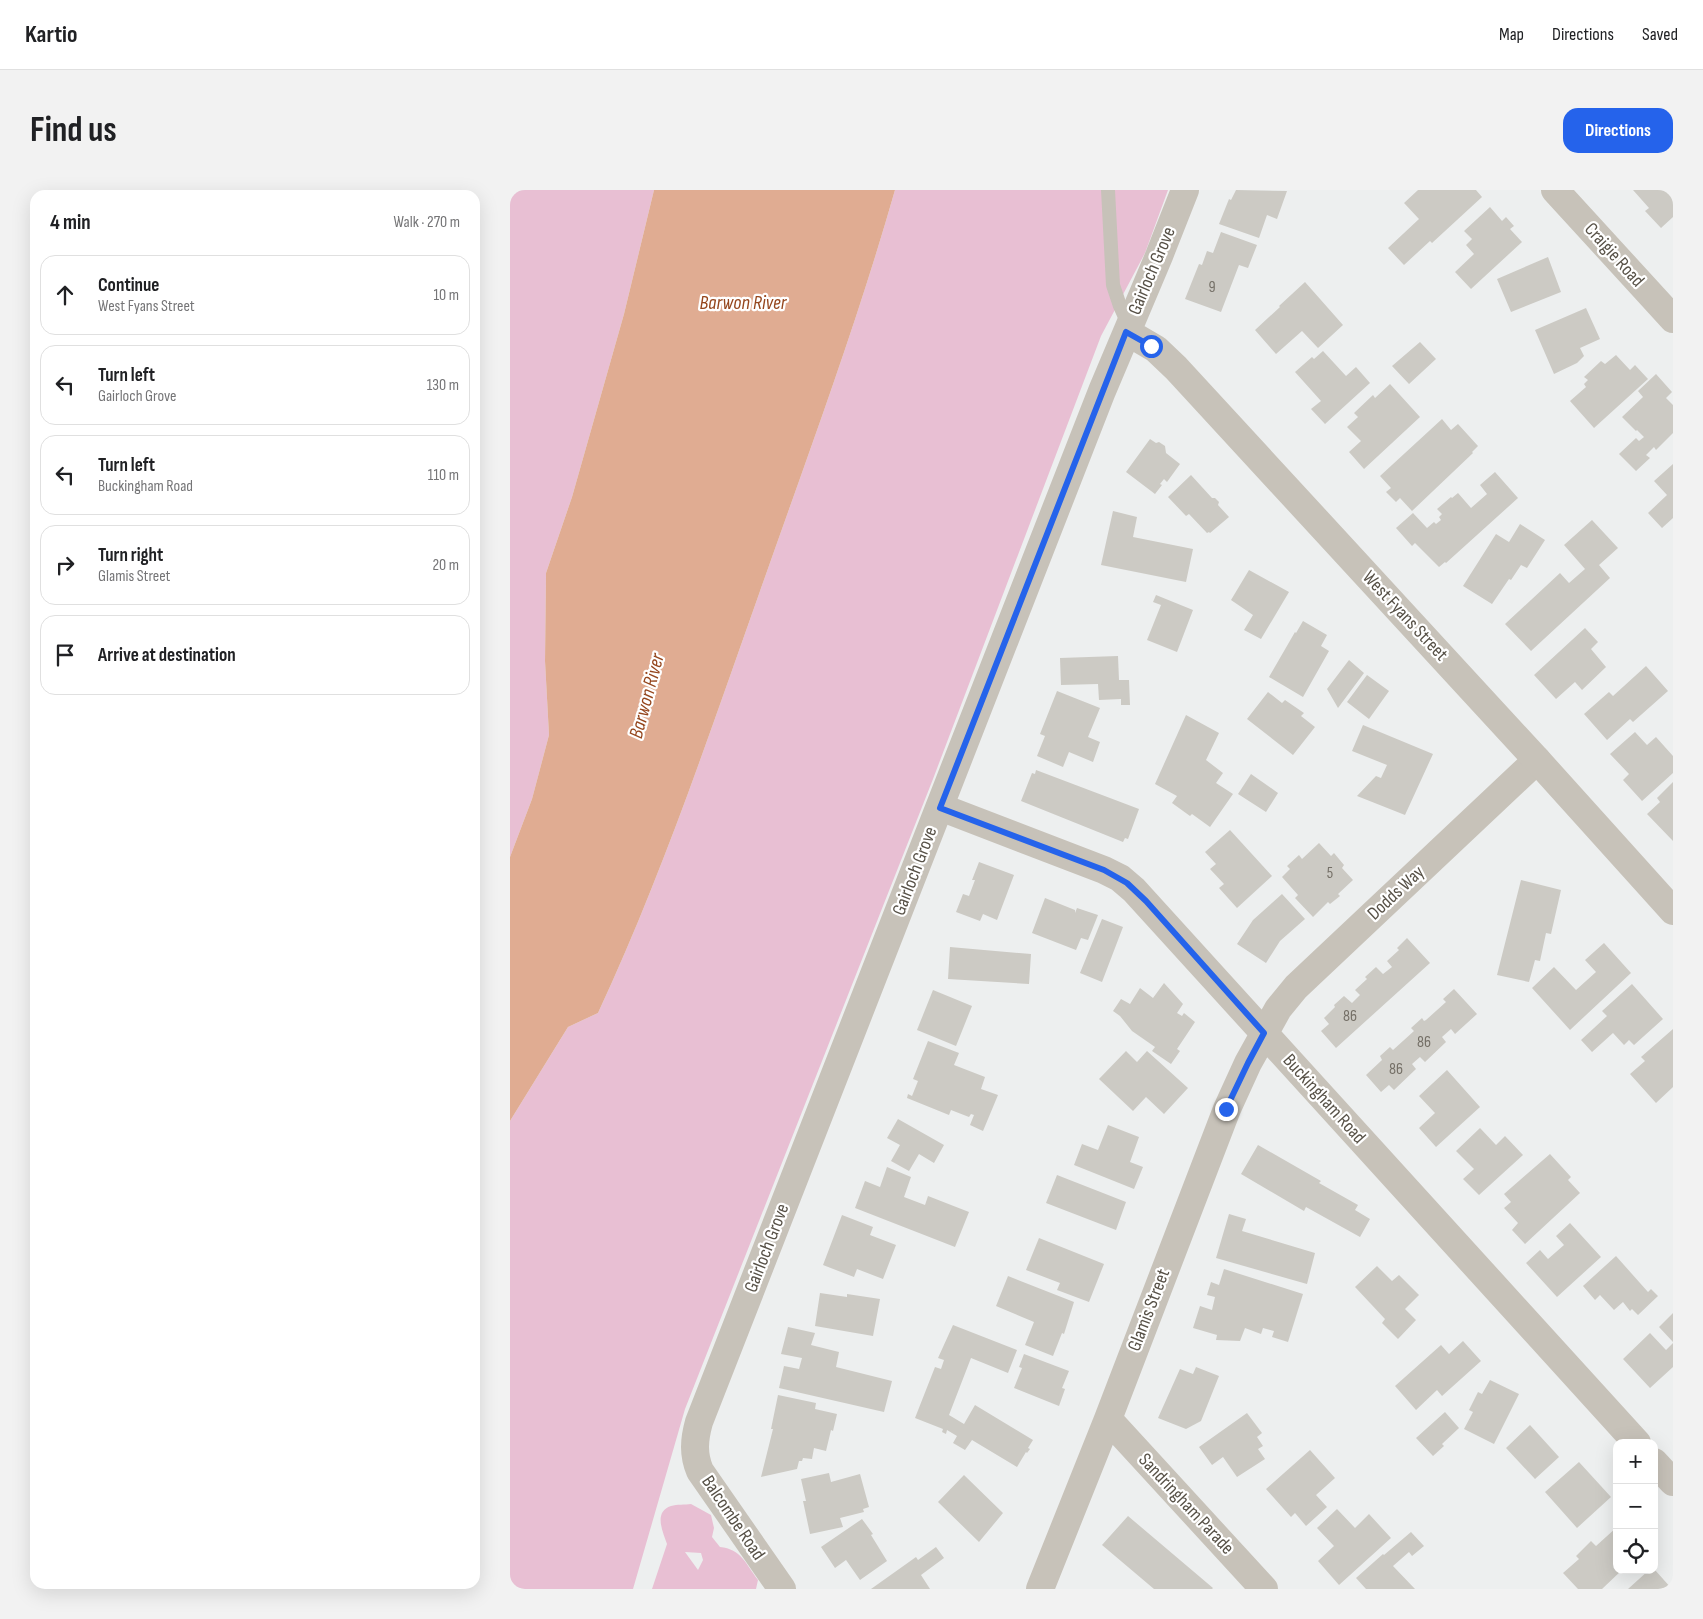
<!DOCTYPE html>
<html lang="en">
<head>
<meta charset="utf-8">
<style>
	:root { --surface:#fff; --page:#f2f2f2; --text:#202124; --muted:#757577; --line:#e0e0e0; --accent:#2563eb }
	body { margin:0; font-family:"Sofia Sans Condensed",sans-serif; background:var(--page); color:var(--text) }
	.controls { position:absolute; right:15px; bottom:15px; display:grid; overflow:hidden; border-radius:10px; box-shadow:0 5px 20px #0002 }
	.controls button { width:45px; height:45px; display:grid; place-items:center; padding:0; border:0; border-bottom:1px solid var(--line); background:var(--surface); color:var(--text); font:25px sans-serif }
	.stop { position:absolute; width:15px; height:15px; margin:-11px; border:4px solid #2563eb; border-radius:50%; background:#fff }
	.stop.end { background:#2563eb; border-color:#fff; box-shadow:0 1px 5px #0008 }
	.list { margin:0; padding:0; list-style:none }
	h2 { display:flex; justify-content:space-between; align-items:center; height:65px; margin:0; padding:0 20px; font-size:21px }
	h2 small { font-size:16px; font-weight:400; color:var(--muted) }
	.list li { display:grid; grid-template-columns:32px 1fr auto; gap:15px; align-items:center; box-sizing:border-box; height:80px; margin:0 10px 10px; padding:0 10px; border:1px solid var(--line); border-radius:15px }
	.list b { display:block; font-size:19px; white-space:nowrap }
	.list p { margin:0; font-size:16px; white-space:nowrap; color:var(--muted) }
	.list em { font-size:16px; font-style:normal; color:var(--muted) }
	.icon { flex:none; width:28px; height:28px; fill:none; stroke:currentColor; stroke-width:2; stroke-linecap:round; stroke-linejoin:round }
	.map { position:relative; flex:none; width:1163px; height:1399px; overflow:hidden; border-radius:15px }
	header { display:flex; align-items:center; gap:30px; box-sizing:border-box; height:70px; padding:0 25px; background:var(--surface); border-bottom:1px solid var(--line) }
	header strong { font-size:24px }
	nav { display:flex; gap:28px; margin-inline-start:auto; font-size:18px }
	.intro { display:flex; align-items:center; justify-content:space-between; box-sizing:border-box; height:120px; padding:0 30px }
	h1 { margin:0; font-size:35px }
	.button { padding:12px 22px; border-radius:15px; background:var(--accent); color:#fff; font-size:18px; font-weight:700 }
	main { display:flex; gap:30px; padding:0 30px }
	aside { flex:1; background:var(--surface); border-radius:15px; box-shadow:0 5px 20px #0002 }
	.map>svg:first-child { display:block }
	.green { fill:#e8bfd3; fill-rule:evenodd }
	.water { fill:#e0ac92 }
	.building { fill:#cccac4 }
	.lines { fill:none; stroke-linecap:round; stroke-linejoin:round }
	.service { stroke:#c7c2b9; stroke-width:14 }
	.minor { stroke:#c7c2b9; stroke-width:28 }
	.tertiary { stroke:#c7c2b9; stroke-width:28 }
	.route { stroke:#2563eb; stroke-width:6 }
	.labels { text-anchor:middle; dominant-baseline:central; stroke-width:4.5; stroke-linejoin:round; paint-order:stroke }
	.number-label { font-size:16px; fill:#746f66 }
	.street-label { font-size:19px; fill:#575147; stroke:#fff }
	.water-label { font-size:20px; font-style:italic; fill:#95461d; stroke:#fff }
</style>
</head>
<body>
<header>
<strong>Kartio</strong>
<nav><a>Map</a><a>Directions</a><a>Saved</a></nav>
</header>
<div class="intro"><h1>Find us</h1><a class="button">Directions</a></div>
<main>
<aside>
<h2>4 min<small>Walk · 270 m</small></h2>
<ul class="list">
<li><svg class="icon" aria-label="ahead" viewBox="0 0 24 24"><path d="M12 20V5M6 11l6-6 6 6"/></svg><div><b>Continue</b><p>West Fyans Street</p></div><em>10 m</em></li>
<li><svg class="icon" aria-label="left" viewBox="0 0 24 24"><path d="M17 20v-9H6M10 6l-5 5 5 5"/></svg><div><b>Turn left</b><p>Gairloch Grove</p></div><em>130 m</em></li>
<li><svg class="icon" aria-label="left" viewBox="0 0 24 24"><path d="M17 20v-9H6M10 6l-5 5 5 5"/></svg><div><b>Turn left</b><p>Buckingham Road</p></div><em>110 m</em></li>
<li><svg class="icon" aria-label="right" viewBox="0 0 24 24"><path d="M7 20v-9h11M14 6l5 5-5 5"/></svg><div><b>Turn right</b><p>Glamis Street</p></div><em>20 m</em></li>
<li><svg class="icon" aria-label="arrive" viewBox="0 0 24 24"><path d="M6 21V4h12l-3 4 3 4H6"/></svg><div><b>Arrive at destination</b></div></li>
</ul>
</aside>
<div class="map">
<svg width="1163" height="1399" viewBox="0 0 1163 1399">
	<rect width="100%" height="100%" fill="#edefef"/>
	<path class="green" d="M0,0H144L114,124L62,307L36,383L35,471L39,545L22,609L0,667Z
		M385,0H658L635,63L591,146L423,589L175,1219L123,1399H0V931L58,837L88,823C151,688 199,545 249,404C296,270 346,137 385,0Z
		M181,1314L201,1325L204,1338L202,1347L210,1357C231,1359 236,1374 248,1390L246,1399H142L157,1354C153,1342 143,1322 161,1316C167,1314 175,1315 181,1314ZM175,1362L191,1363L193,1370L188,1380Z"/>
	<path class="water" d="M144,0H385C346,137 296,270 249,404C199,545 151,688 88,823L58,837L0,931V667L22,609L39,545L35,471L36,383L62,307L114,124Z"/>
	<path class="building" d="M726,0L777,1L767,29L757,25L749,48L709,34L719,9L721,10Z
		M908,0H966L972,7L922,53L920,51L894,75L878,58L909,29L894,13Z
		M1123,0H1163V27L1151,38L1135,21L1139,18Z
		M980,17L992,31L996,27L1004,36L1000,39L1012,52L961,99L945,82L964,64L956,55L962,49L954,41Z
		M711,42L747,55L738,78L729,75L711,122L675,109L689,74L692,75L697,61L703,63Z
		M1038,67L1051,102L1001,122L987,89Z
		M795,92L833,135L808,158L792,141L766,164L745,140L770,117L769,116Z
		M1076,118L1090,149L1070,158L1074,166L1067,173L1044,184L1025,140Z
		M910,152L926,169L899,194L882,176Z
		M813,161L836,186L846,177L860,193L815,234L801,219L811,211L785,182L802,167L804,169Z
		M1106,165L1120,180L1125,175L1138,189L1084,238L1060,211L1076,197L1074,194L1078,190L1074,187L1091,171L1095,174Z
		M1146,184L1162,202L1156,208L1163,215V243L1146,260L1144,257L1136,265L1140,268L1126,281L1109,264L1126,248L1129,251L1134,247L1127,240L1126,241L1112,227L1133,207L1128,201Z
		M880,194L910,227L854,279L839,262L851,251L837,237L848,227L844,223L863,205L865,208Z
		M932,229L941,240L948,234L968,256L962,262L963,263L902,321L890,308L886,312L876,302L881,298L870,286Z
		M640,249L646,253L649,252L655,256L656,263L670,274L657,292L654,289L650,294L652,295L645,304L616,282Z
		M1163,274V328L1152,338L1138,323L1157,305L1144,291Z
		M985,282L1008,308L936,373L935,372L929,377L905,353L902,356L886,338L903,323L917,338L924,332L926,334L931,330L929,327L932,324L927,319L941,307L942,308L948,303L961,318L977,304L970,295Z
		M681,285L702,308H705L709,312L708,315L719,327L700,343L699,342L697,343L679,324L676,326L658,307Z
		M603,321L627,327L623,347L683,359L676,392L591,375Z
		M1082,330L1108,358L1089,375L1100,388L1021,461L995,434L1050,383L1059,393L1075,379L1054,355Z
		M1010,334L1035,350L1017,378L1011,375L1001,390L999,389L982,414L953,396L986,344L999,352Z
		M739,380L779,402L751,449L734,440L743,425L721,410Z
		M646,405L683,420L667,462L637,450L651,415L643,412Z
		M793,431L817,445L811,456L819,461L793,507L759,487L785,442L786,443Z
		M1075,438L1088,452L1081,459L1096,477L1072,500L1065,492L1046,509L1024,485Z
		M608,466L609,490H619L620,515H611V509L589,510L588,494L551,495L550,468Z
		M839,470L854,483L828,518L817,499Z
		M1136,476L1158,501L1123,532L1120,529L1097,550L1074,524L1099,502L1103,506Z
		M857,485L879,501L859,529L837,512Z
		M547,501L590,518L578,547L590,552L583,572L559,562L553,577L527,566L535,546L530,544Z
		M758,502L772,513L775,510L794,523L791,526L805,537L783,565L737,529Z
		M676,525L709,543L696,570L713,583L706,593L723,604L700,637L682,624L680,626L662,613L667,606L645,594Z
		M853,535L923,564L895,625L847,606L866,586L871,588L877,575L842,561Z
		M1125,542L1137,555L1146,547L1163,566V583L1132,611L1113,590L1119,584L1100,564Z
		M526,580L629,619L618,649L615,648L613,652L511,611L522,583L525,584Z
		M741,584L768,603L756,622L728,604Z
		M1163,592V651L1137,624L1150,612L1147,608Z
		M720,640L762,686L727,718L709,698L714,694L700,679L706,674L695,662Z
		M809,653L821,666L824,663L834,675L832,678L843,690L828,704L830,706L820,714L818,712L803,727L785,708L788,705L772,687L780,679L777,676L789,665L792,669Z
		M469,672L504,685L487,730L473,724L470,731L446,722L453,704L459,706L465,690H462Z
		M1011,690L1051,700L1041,744L1036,743L1030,771L1025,770L1019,792L987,785Z
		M772,704L795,729L770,751L756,773L727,754L743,730Z
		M535,708L565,720V723L567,718L588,725L578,750L571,748L566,760L522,743Z
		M592,729L613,737L592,792L570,783Z
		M897,748L920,773L826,858L811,841L819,834L814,828L825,817L824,815L834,806L842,813L850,805L845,800L857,789L855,787L866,777L873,784L882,777L877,771L889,760L887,758Z
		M1094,753L1121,783L1060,840L1022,798L1044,777L1066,800L1086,782L1075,770Z
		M440,757L521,764L519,794L438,789Z
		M654,793L673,814L667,823L672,826L674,823L685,832L667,859L670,861L661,874L642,861L645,857L622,841L610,826L603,821L611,809L620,814L630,798L643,808Z
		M1122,794L1153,829L1124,855L1119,850L1114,855L1103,843L1082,862L1071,850L1097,826L1092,821Z
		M944,799L967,824L945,844L941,839L932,847L936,852L915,872L910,867L902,874L906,879L884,900L879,895L871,902L856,885L872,870L870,866L880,857L883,860L904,841L901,838L912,828L914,831L916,830L936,812L933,809Z
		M423,800L462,816L446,856L407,840Z
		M1163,839V897L1146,913L1120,884L1135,871L1131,867Z
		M418,851L449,863L444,875L475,887L471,899L488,905L473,941L460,935L464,925L461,924L459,927L441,920L439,925L397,908L398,904L402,906L408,891L403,889Z
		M616,861L627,872L637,861L678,898L654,924L636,907L623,921L589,889Z
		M937,880L970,917L926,957L909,938L925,923L909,906Z
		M388,929L434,955L424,973L409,964L399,981L381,971L390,955L377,948Z
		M598,935L629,947L620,972L633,977L624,999L564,975L572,954L588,960Z
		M970,938L986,955L995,946L1013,965L969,1005L953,989L964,979L946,961Z
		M748,955L811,991L809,993L848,1015L845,1020L860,1029L850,1047L796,1017L794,1021L731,984Z
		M1040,964L1061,987L1058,990L1070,1003L1015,1054L1002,1040L1008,1033L994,1018L1001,1012L994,1004Z
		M377,977L401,987L394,1007L415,1015L418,1006L459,1022L445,1057L345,1018L355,991L370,997Z
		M547,985L616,1012L606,1040L536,1013Z
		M719,1024L736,1029L732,1041L805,1063L797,1094L706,1068Z
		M332,1025L363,1037L360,1045L386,1055L373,1089L347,1079L344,1087L313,1075Z
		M1060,1033L1091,1067L1047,1107L1016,1073L1030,1060L1038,1069L1054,1055L1046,1046Z
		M529,1048L594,1074L579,1112L547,1100L550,1093L516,1080Z
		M1106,1066L1138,1102L1141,1099L1148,1106L1128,1125L1122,1119L1120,1121L1113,1112L1104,1120L1090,1105L1085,1110L1073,1096Z
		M867,1076L882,1091L889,1085L909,1105L895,1119L906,1130L888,1149L872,1133L875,1129L845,1097Z
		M714,1079L793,1104L778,1152L762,1147L764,1141L753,1138L751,1144L735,1138L730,1151L706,1150L707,1145L683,1138L690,1116L702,1120L705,1107L697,1105L701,1092L709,1095Z
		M498,1086L564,1112L554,1144L552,1143L543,1166L515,1155L524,1132L486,1116Z
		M310,1103L337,1107V1104L370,1109L363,1146L305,1136Z
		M1163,1123V1152L1149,1137Z
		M443,1135L507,1160L498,1183L461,1168L439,1225L454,1234L465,1215L523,1250L518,1258L520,1259L517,1263L516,1262L507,1277L462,1250L455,1260L443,1253L447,1246L437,1240L436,1244L432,1242L433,1239L405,1228L425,1177L431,1179L434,1170L428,1168Z
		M278,1137L305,1143L301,1155L329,1162L326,1177L382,1191L374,1222L269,1198L274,1176L289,1179L292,1168L271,1164Z
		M1140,1143L1156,1160L1163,1153V1177L1140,1198L1113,1169Z
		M953,1151L971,1171L932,1206L927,1200L906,1220L885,1196L931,1155L939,1164Z
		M514,1164L559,1181L552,1198L555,1199L549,1216L504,1198L512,1178L509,1177Z
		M686,1177L709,1186L691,1231L676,1239L648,1228L670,1179L683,1184Z
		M980,1190L1009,1204L984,1254L954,1239L963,1222L959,1220L968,1202L972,1204Z
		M268,1205L306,1213L305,1219L327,1224L323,1241L321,1240L316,1261L304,1258L302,1269L293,1268L292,1271H289L287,1279L251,1287L263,1239H261Z
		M935,1222L949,1238L932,1254L934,1256L923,1266L906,1248Z
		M737,1223L752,1243L747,1247L753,1256L748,1259L755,1269L727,1287L713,1267L702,1275L689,1257Z
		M1020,1235L1049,1267L1025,1289L996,1258Z
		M800,1260L825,1288L806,1305L817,1317L796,1336L785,1323L781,1327L756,1299Z
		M1069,1272L1101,1307L1067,1338L1035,1302Z
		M319,1283L321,1292L350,1284L359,1317L353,1319L354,1322L330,1328L333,1337L300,1344L293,1311H296L291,1289Z
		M454,1285L493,1323L469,1352L428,1312Z
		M827,1319L845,1338L859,1324L881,1348L829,1395L808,1371L824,1356L807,1338Z
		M618,1326L703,1398L702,1399H644L592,1355Z
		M352,1329L363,1344L361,1345L377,1371L350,1390L336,1370L325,1378L311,1357Z
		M1107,1337V1380H1112L1092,1399H1068L1053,1383L1069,1369L1066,1366L1081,1351L1086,1356Z
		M901,1342L914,1356L902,1366L899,1362L883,1376L905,1399H856L846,1388L873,1364L874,1365Z
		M426,1357L434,1368L411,1385L420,1399H361L406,1367L408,1370Z
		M1139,1380H1145L1162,1399H1118Z"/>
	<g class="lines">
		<path class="service" d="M598,0L603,95L610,116L619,136"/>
		<path class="minor" d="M1045,0L1163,129
			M430,617L594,680L610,688L624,700L1127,1253
			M598,1229L754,1399
			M1144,1272L1163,1292
			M530,1399L598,1229L717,919L738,873L768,819L786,797L1027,570"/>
		<path class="tertiary" d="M617,142L646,159L666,178L1027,570L1163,721
			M272,1399L190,1281C183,1264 184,1250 189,1232L592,201L649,66L675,0"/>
	</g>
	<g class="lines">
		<path class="route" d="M641,156L616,142L430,618L594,680L617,693L636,711L754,843L738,873L716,919"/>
	</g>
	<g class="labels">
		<g class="number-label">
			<text x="702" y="97">9</text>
			<text x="820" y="683">5</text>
			<text x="840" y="826">86</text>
			<text x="914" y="852">86</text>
			<text x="886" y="879">86</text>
		</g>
		<g class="street-label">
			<text transform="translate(1104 65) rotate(48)">Craigie Road</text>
			<text transform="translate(642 81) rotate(-67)">Gairloch Grove</text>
			<text transform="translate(895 426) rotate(47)">West Fyans Street</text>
			<text transform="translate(405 681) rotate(-69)">Gairloch Grove</text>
			<text transform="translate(886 703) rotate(-43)">Dodds Way</text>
			<text transform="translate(814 909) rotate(48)">Buckingham Road</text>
			<text transform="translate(257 1058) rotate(-69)">Gairloch Grove</text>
			<text transform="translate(639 1120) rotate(-69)">Glamis Street</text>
			<text transform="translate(676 1314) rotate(47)">Sandringham Parade</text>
			<text transform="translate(223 1328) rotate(56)">Balcombe Road</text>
		</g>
		<g class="water-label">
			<text x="233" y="113">Barwon River</text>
			<text transform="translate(137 506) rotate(-75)">Barwon River</text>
		</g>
	</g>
</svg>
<div class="controls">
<button>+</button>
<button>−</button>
<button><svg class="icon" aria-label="locate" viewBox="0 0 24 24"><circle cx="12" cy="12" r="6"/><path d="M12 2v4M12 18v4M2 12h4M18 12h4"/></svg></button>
</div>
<div class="stop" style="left:641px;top:156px"></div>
<div class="stop end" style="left:716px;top:919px"></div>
</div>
</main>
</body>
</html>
